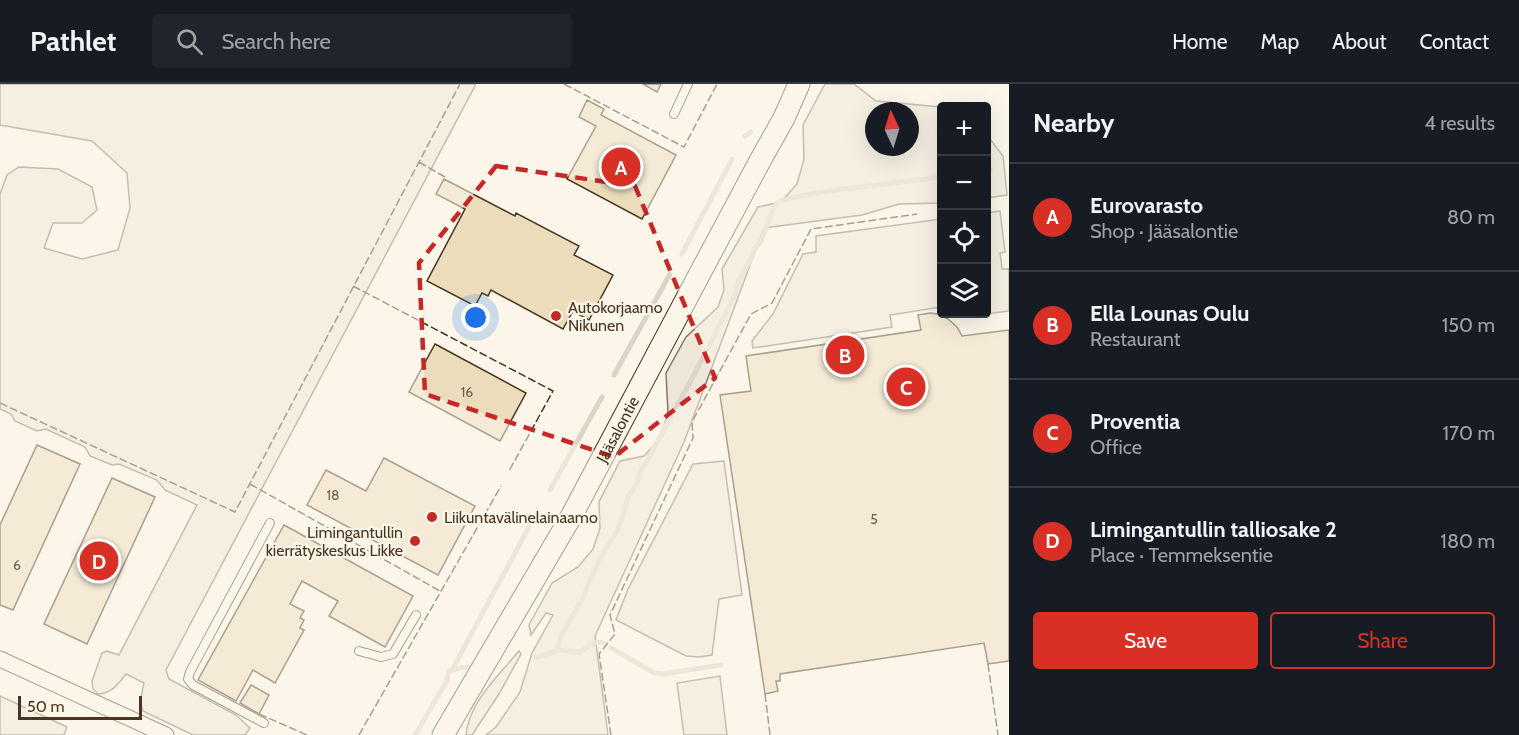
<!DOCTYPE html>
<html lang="en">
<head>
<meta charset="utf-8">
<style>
	:root { --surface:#171b24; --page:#20242c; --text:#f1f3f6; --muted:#9ea1a6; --line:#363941; --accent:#d93025 }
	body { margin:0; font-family:Cabin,sans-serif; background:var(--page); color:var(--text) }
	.controls { position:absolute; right:18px; top:18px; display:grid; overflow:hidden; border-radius:6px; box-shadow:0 6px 24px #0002 }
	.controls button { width:54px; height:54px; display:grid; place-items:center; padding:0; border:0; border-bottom:2px solid var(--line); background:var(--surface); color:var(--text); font:30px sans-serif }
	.compass { position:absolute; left:865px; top:18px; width:54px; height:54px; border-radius:50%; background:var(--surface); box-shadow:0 6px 24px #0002; rotate:356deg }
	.scale { position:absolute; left:18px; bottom:15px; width:124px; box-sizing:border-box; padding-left:6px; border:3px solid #4a3520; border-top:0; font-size:16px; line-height:21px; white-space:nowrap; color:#4a3520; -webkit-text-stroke:4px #fbf6e9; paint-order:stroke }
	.you { position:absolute; left:476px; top:234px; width:21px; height:21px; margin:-15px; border:4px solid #fff; border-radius:50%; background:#1a73e8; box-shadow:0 0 0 9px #1a73e833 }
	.badge { display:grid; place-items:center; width:39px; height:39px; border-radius:50%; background:var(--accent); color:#fff; font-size:20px; font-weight:700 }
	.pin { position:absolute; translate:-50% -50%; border:3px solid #fff; box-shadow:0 2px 6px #0006 }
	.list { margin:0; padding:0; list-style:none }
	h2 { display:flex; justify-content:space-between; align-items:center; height:78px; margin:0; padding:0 24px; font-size:26px }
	h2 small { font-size:20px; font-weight:400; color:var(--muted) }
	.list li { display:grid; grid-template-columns:39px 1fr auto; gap:18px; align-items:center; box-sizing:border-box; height:108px; padding:0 24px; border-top:2px solid var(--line) }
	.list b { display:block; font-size:22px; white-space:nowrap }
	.list p { margin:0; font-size:20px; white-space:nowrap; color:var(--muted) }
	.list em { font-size:20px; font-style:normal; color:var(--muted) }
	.actions { display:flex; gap:12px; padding:18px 24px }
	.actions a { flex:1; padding:14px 0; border:2px solid var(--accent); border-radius:6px; text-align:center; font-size:21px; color:var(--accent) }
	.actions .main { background:var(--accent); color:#fff }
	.icon { flex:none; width:33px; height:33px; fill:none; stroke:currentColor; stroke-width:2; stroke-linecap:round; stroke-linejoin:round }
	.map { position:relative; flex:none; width:1009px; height:651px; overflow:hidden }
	header { display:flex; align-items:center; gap:36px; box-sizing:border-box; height:84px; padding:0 30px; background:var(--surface); border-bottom:2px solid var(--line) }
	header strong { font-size:28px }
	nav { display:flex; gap:33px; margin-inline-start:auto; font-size:21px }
	.search { width:420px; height:54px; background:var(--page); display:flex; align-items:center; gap:15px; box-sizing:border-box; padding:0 21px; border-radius:6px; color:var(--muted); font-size:22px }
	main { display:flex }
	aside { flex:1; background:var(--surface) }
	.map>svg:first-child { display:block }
	.green { fill:#ede6d9; stroke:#887966; stroke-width:1.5; fill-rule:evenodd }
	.parking { fill:#ede7d9; stroke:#887966; stroke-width:1.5 }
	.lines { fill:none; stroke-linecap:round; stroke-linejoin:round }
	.stream { stroke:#dcd4c6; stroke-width:5 }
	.building { fill:#ecdcbc; stroke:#4a3520; stroke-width:1.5 }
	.lane-casing { stroke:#4a3520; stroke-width:10 }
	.street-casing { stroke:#4a3520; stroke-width:17 }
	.secondary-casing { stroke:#4a3520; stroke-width:23 }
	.lane { stroke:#fbf6e9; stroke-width:8 }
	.street { stroke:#fbf6e9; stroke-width:15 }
	.secondary { stroke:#fbf6e9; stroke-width:21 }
	.fence { stroke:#4a3520; stroke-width:1.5; stroke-dasharray:8 3; stroke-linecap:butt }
	.marked { fill:none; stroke:#c62828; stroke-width:4.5; stroke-dasharray:12 8; stroke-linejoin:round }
	.poi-dot { fill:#c62828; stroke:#fbf6e9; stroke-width:2 }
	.labels { text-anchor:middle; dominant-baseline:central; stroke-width:4.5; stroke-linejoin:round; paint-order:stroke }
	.number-label { font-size:14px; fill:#725f47 }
	.poi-label { font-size:16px; fill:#4a3520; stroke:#fbf6e9; text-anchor:start }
	.street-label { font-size:16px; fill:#4a3520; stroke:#fbf6e9 }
</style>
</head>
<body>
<header>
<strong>Pathlet</strong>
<div class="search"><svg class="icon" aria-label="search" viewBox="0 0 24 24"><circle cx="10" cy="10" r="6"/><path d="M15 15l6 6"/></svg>Search here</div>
<nav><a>Home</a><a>Map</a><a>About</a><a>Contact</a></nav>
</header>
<main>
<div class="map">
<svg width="1009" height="651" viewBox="0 0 1009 651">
	<rect width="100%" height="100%" fill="#fbf6e9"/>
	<path class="green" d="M0,0H476L166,586L169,595L236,631L250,644L245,651H193L143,627L140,618L144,599L126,590C118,600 113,609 98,610L93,605L92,597L102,569L107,567L119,571L197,421L165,406L157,396L119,380L112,381L90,372L85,363L46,345L37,347L15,337L11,330L0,325V110L7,91L19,83L58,85L92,103L97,126L82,139H53L44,164L82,175L118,166L130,124L127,89L92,57L0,41Z
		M825,0H854L876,17L941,23V119L899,120L862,131L764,144L684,358L595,552L608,651H486L496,643L520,608L532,569L553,531L546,529L531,551L529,541L552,499L578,483L593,465L600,444L599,418L620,377L644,372L660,354L668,329L666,289L686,253L718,223L724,206L722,185L758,123L781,118L797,100L804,75L803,41ZM874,27H910V63H874Z
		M987,51L1003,72L1007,111L987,114Z
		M519,567L521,570L499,610L472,651H466C469,618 499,591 519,567Z"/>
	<path class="parking" d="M1000,127L1005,168L1000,169L1002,185H1009V227L962,233L961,230H986L987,129Z
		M941,135V223L890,231L892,243L753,264L752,257L773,230L803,170L816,168V152Z
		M724,377L742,511L719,515L712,571L700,573L686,572L616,536L628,505L693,380Z
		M720,592L727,651H684L677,599Z
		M0,612L67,643L64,651H0Z"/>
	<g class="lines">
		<path class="stream" d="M745,52L751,48
			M986,87L991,86
			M682,170L732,75
			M614,291L670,190
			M550,406L602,313
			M611,564L654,589L662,590L721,581
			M556,566L562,550L583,514L588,500L602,471L618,446L629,411L636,401L640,389L693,293L735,211L739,196L752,173L754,165L761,157L773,125L778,118L790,114L821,108L942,93
			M536,573L550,570L556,566L580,568C590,562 592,556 604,559
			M452,586L536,430
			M415,651L447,597L448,589L450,586L468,583"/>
	</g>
	<path class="building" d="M643,0H661L657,8Z
		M587,16L604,25L601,31L676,71L642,135L567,95L596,42L579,33Z
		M444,95L515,132L516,129L579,162L574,171L613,191L589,236L573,227L563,245L491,206L488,212L482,209L475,222L427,197L465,125L436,110Z
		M930,229L938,230L948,235L957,243L962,252L1009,246V577L988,580L984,559L780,590V597H776L778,607L765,610L720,311L751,307L746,272L921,246L918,231Z
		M435,260L526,309L500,357L409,308Z
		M37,361L80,380L13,526L0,521V441Z
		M384,374L475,422L438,491L307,421L326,386L366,407Z
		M112,394L155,413L87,560L44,540Z
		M284,441L413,512L385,563L329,532L338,517L302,497L290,520L304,527L300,534L304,536L300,544L304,546L275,599L253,586L236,617L198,596Z
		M251,601L269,611L259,630L240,619Z"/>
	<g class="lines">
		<g class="lane-casing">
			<path id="lane" d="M674,30L688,0
				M359,567L381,573L393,570L416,531
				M264,639L193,601L188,595L190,588L270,439"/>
		</g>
		<g class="street-casing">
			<path id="street" d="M0,575L166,651"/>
		</g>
		<g class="secondary-casing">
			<g id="secondary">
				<path id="s1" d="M443,651L572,431L698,193L761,75L784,34L799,0"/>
			</g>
		</g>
		<use href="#lane" class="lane"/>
		<use href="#street" class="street"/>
		<use href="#secondary" class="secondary"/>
		<path class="fence" d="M564,0L684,63L717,0
			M419,78L445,93L444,95
			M353,202L553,307L509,387
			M0,319L235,428L460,0
			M250,400L440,507
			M988,580L998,651
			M765,610L770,651
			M259,630L307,651
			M359,651L501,402
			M611,651L599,570L615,550L610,531L693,354L692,338L751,230L772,219L811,145L917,130"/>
	</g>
	<path d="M0 0H1009V651H0ZM496,82L635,102L715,294L614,373L425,310L419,179Z" fill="#fbf6e9" fill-opacity=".55" fill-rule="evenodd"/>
	<path class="marked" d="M496,82L635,102L715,294L614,373L425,310L419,179Z"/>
	<g class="poi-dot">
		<circle cx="556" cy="232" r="6"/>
		<circle cx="432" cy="433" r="6"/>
		<circle cx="415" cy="457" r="6"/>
	</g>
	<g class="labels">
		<g class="number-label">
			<text x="467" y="308">16</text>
			<text x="333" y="411">18</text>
			<text x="874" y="435">5</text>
			<text x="17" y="481">6</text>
		</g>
		<g class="poi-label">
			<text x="568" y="223">Autokorjaamo<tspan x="568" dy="18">Nikunen</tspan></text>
			<text x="444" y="433">Liikuntavälinelainaamo</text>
			<text x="403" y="448" text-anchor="end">Limingantullin<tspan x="403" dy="18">kierrätyskeskus Likke</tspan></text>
		</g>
		<g class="street-label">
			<text stroke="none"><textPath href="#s1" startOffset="352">Jääsalontie</textPath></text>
		</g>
	</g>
</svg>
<div class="controls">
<button>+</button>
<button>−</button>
<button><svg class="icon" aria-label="locate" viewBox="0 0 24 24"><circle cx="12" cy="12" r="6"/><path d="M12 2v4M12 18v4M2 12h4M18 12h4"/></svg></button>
<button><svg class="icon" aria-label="layers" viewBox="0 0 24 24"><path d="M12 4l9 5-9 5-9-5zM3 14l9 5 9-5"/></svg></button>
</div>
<svg class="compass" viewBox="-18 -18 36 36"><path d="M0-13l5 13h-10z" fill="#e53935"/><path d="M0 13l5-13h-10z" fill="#9ea1a6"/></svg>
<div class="scale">50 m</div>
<div class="you"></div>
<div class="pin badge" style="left:621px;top:83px">A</div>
<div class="pin badge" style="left:845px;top:271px">B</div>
<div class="pin badge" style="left:906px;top:303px">C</div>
<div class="pin badge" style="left:99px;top:477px">D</div>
</div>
<aside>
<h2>Nearby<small>4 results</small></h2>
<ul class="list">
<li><span class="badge">A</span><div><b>Eurovarasto</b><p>Shop · Jääsalontie</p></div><em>80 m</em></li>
<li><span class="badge">B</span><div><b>Ella Lounas Oulu</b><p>Restaurant</p></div><em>150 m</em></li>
<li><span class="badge">C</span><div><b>Proventia</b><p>Office</p></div><em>170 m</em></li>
<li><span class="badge">D</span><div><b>Limingantullin talliosake 2</b><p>Place · Temmeksentie</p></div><em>180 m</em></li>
</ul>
<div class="actions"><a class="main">Save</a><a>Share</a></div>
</aside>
</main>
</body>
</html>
